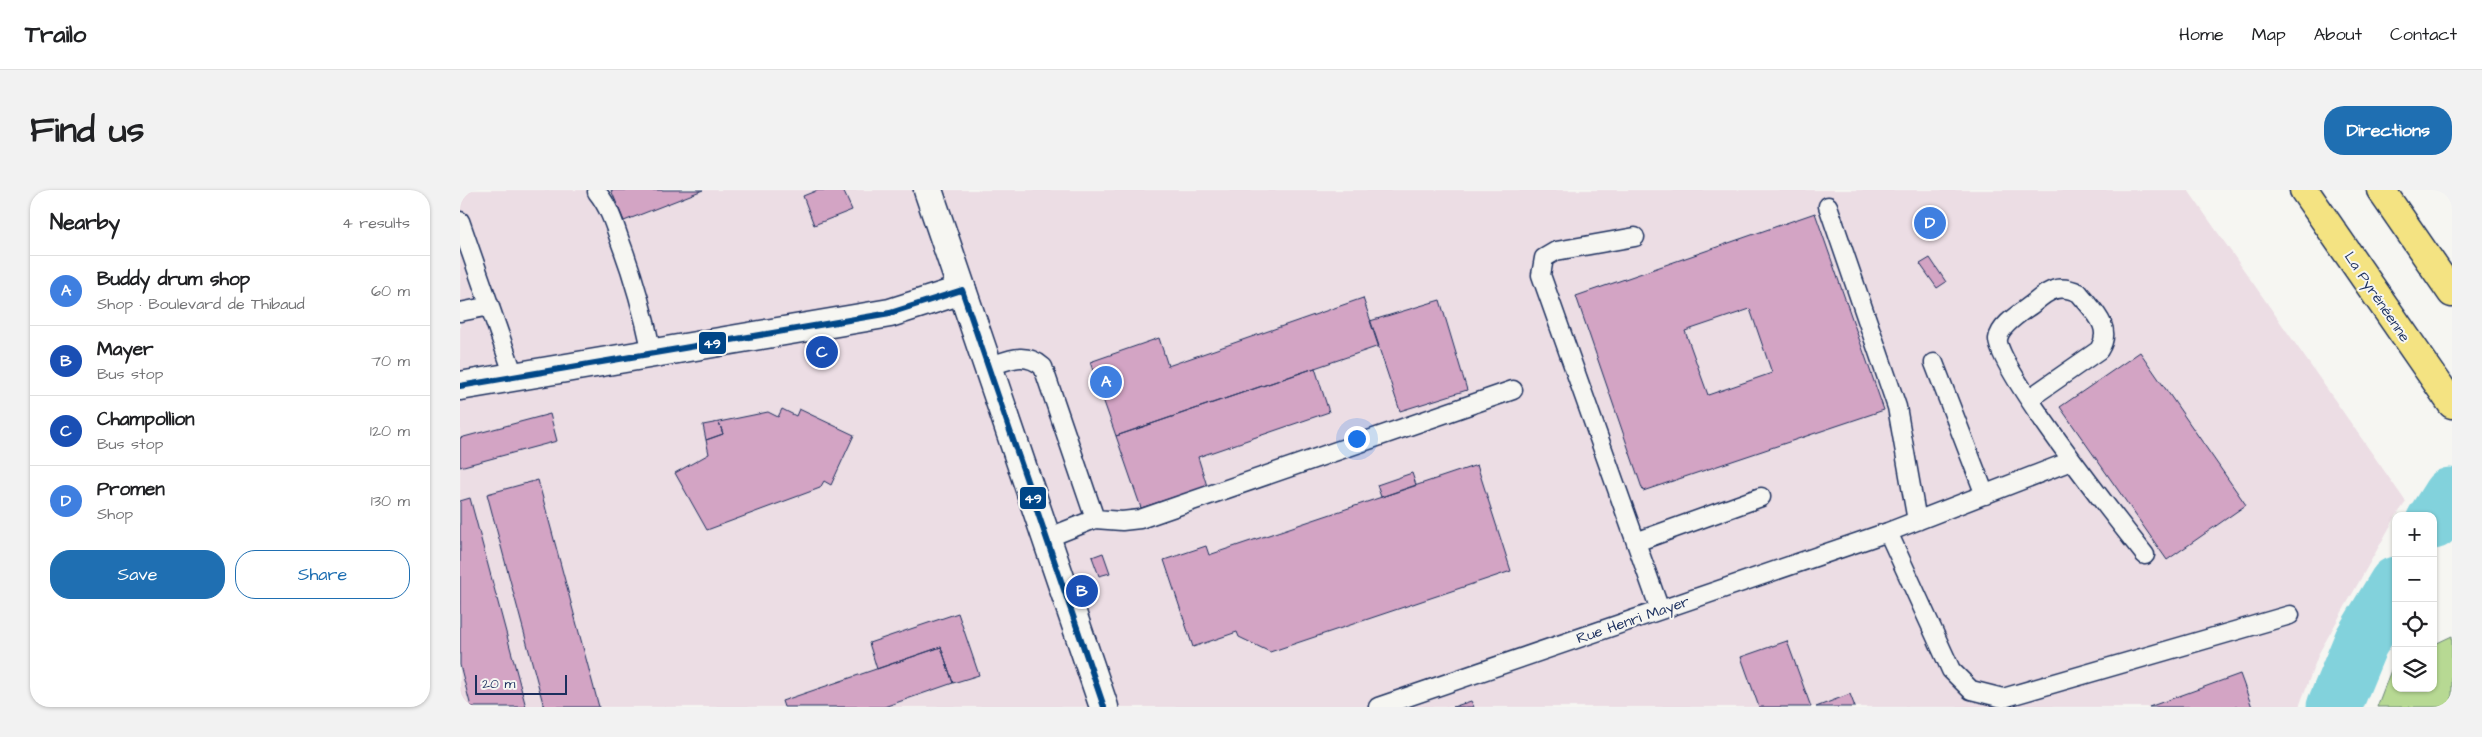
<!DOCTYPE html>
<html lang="en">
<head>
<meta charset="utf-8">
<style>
	:root { --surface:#fff; --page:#f2f2f2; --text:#202124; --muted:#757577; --line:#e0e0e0; --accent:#1f6fb2 }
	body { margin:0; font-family:"Architects Daughter",sans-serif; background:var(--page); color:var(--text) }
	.controls { position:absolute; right:15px; bottom:15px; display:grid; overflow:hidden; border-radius:10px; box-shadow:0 1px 4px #0004 }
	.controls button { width:45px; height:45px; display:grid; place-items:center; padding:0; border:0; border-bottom:1px solid var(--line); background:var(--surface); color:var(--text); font:25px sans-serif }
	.scale { position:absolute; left:15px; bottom:12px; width:92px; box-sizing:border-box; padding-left:5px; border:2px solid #1b2f5e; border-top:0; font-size:14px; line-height:18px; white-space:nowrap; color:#1b2f5e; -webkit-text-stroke:4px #f6f6f2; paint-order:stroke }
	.you { position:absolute; left:896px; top:248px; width:18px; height:18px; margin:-12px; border:4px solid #fff; border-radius:50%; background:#1a73e8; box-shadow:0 0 0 8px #1a73e833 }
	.badge { display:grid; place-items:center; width:32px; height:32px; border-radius:50%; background:var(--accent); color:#fff; font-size:16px; font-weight:700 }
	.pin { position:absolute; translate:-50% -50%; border:2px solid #fff; box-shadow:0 1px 5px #0006 }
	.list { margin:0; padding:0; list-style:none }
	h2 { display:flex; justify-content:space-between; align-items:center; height:65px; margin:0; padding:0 20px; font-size:21px }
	h2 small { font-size:16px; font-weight:400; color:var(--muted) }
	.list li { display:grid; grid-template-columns:32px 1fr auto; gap:15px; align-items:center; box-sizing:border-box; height:70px; padding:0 20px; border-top:1px solid var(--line) }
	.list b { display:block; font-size:19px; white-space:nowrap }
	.list p { margin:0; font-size:16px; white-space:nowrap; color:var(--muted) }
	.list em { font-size:16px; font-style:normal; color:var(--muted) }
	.actions { display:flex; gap:10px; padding:15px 20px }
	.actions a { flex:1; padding:11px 0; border:1px solid var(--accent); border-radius:20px; text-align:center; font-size:18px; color:var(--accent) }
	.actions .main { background:var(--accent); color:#fff }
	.icon { flex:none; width:28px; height:28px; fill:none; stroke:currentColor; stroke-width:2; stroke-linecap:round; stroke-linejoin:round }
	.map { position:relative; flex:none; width:1992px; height:517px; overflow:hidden; border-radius:20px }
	header { display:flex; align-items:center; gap:30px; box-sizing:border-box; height:70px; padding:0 25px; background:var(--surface); border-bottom:1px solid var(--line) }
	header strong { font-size:24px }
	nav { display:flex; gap:28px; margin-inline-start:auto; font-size:18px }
	.intro { display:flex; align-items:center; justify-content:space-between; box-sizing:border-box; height:120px; padding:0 30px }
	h1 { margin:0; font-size:35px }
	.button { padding:12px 22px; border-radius:20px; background:var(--accent); color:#fff; font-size:18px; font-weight:700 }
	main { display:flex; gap:30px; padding:0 30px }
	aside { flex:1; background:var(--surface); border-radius:20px; box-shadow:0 1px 4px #0004 }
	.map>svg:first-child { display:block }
	.built { fill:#ecdde4 }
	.green { fill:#b7d993; stroke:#698478 }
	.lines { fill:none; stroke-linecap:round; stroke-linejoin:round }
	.river { stroke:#82d2dc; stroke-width:55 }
	.building { fill:#d3a4c4; stroke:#1b2f5e; fill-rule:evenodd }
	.service-casing { stroke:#1b2f5e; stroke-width:21 }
	.minor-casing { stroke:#1b2f5e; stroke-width:31 }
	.tertiary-casing { stroke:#1b2f5e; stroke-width:31 }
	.motorway-casing { stroke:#1b2f5e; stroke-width:31 }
	.service { stroke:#f6f6f2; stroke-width:18 }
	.minor { stroke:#f6f6f2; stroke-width:28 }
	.tertiary { stroke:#f6f6f2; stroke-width:28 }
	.motorway { stroke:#f4e382; stroke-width:28 }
	.bus-1-casing { stroke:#f6f6f2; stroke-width:10 }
	.bus-1 { stroke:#004687; stroke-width:6 }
	.labels { text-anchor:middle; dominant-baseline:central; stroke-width:4; stroke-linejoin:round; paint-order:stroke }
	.street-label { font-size:15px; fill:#1b2f5e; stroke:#f6f6f2 }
	.line-badge { stroke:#f6f6f2; stroke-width:2 }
	.badge-label { font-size:14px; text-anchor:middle; font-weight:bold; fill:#fff }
</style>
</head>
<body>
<header>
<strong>Trailo</strong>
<nav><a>Home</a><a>Map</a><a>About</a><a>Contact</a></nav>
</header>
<div class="intro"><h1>Find us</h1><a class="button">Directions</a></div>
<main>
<aside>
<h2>Nearby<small>4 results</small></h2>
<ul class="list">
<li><span class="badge" style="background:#3f7fe0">A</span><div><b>Buddy drum shop</b><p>Shop · Boulevard de Thibaud</p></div><em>60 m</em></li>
<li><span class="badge" style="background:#1a4fb4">B</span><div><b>Mayer</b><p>Bus stop</p></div><em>70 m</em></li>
<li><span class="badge" style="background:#1a4fb4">C</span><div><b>Champollion</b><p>Bus stop</p></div><em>120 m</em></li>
<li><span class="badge" style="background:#3f7fe0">D</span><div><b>Promen</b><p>Shop</p></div><em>130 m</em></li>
</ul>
<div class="actions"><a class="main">Save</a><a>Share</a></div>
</aside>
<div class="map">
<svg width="1992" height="517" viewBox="0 0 1992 517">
	<rect width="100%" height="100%" fill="#f6f6f2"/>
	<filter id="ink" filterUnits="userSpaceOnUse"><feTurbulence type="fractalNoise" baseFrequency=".02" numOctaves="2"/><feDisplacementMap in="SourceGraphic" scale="10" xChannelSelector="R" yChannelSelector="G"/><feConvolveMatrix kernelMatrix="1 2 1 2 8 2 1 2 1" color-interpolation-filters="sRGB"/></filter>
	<g filter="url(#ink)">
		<path class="built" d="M0,0H1728L1946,312L1936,326L1859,463L1839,517H0Z"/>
		<path class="green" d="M1992,446V517H1917L1933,475L1936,474V498H1973V455Z"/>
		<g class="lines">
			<path class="river" d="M1973,332L1990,305
				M1874,517L1901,452L1936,394"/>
		</g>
		<path class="building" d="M151,0H243L164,31Z
			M358,0H383L392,20L354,35L343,6Z
			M1355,23L1424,220L1183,301L1116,106ZM1290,119L1312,183L1248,205L1225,141Z
			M1470,68L1486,92L1477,98L1460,74Z
			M903,108L919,156L656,246L630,172L699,148L708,176Z
			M980,110L1007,200L940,221L910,131Z
			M1680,162L1786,315L1707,370L1600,217Z
			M855,178L869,222L738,267L747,296L681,318L656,246Z
			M322,219L336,226L339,219L394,245L371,295L364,291L360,298L247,340L215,283L249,264L246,250L263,244L259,232L308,222L318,227Z
			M90,224L97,251L0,277V248Z
			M259,232L263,244L246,250L243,235Z
			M1017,275L1051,381L810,462L779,447L777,442L733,457L704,370L746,356L749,365Z
			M952,283L956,295L921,307L917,295Z
			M78,290L139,517H84L27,304Z
			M10,308L66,517H11L0,475V311Z
			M643,363L650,383L639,386L632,367Z
			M498,423L519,485L493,493L481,457L417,479L409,453Z
			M1327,451L1351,517H1299L1281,467Z
			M481,457L493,493L424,517H324L322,511Z
			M1780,484L1792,517H1689Z
			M1390,504L1395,517H1356Z
			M1011,511L1014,517H993Z"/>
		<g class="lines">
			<g class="service-casing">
				<path id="service" d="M137,2C149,17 154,33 160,51C174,88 184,125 192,163
					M1368,16L1437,217L1457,331
					M0,31L54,186
					M1175,47L1096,61L1084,68L1081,85L1200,420
					M0,122L30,116
					M1474,173L1525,305
					M528,177C549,170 565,161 583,177L635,329
					M1570,208L1639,160C1654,137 1633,121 1619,103C1600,94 1590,99 1575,112C1564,121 1540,134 1538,149C1534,174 1662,336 1685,365
					M1428,342L1491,480L1511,500L1543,508L1830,425
					M587,348L635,329L662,331L680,329L1053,200
					M1176,352L1301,307
					M918,517L1428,342L1611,271"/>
			</g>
			<g class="minor-casing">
				<path id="minor" d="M0,196L430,123L502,100"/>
			</g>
			<g class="tertiary-casing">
				<path id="tertiary" d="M468,0L644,517"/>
			</g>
			<g class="motorway-casing">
				<path id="motorway" d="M1844,0L1992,214
					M1921,0L1992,103"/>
			</g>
			<use href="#service" class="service"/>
			<use href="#minor" class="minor"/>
			<use href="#tertiary" class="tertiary"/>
			<use href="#motorway" class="motorway"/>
			<g class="bus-1-casing">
				<path id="bus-1" d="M502,100L644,517
					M0,196L430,123L502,100"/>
			</g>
			<use href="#bus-1" class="bus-1"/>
		</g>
	</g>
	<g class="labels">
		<g class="street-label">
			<text transform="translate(1917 107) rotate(56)">La Pyrénéenne</text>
			<text transform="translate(1173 430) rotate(-19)">Rue Henri Mayer</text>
		</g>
	</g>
	<g class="line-badge">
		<rect x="238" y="141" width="29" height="24" rx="5" fill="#004687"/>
		<rect x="559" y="296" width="28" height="24" rx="5" fill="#004687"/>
	</g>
	<g class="badge-label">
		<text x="252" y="158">49</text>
		<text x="573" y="313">49</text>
	</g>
</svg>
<div class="controls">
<button>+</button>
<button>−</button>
<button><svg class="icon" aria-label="locate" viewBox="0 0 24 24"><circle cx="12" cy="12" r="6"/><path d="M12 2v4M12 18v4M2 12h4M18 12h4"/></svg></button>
<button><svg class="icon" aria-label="layers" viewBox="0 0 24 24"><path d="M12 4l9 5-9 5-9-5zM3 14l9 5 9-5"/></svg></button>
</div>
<div class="scale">20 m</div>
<div class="you"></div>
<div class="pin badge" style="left:646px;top:192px;background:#3f7fe0">A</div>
<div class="pin badge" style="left:622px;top:401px;background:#1a4fb4">B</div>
<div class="pin badge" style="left:362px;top:162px;background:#1a4fb4">C</div>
<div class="pin badge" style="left:1470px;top:33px;background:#3f7fe0">D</div>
</div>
</main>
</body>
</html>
